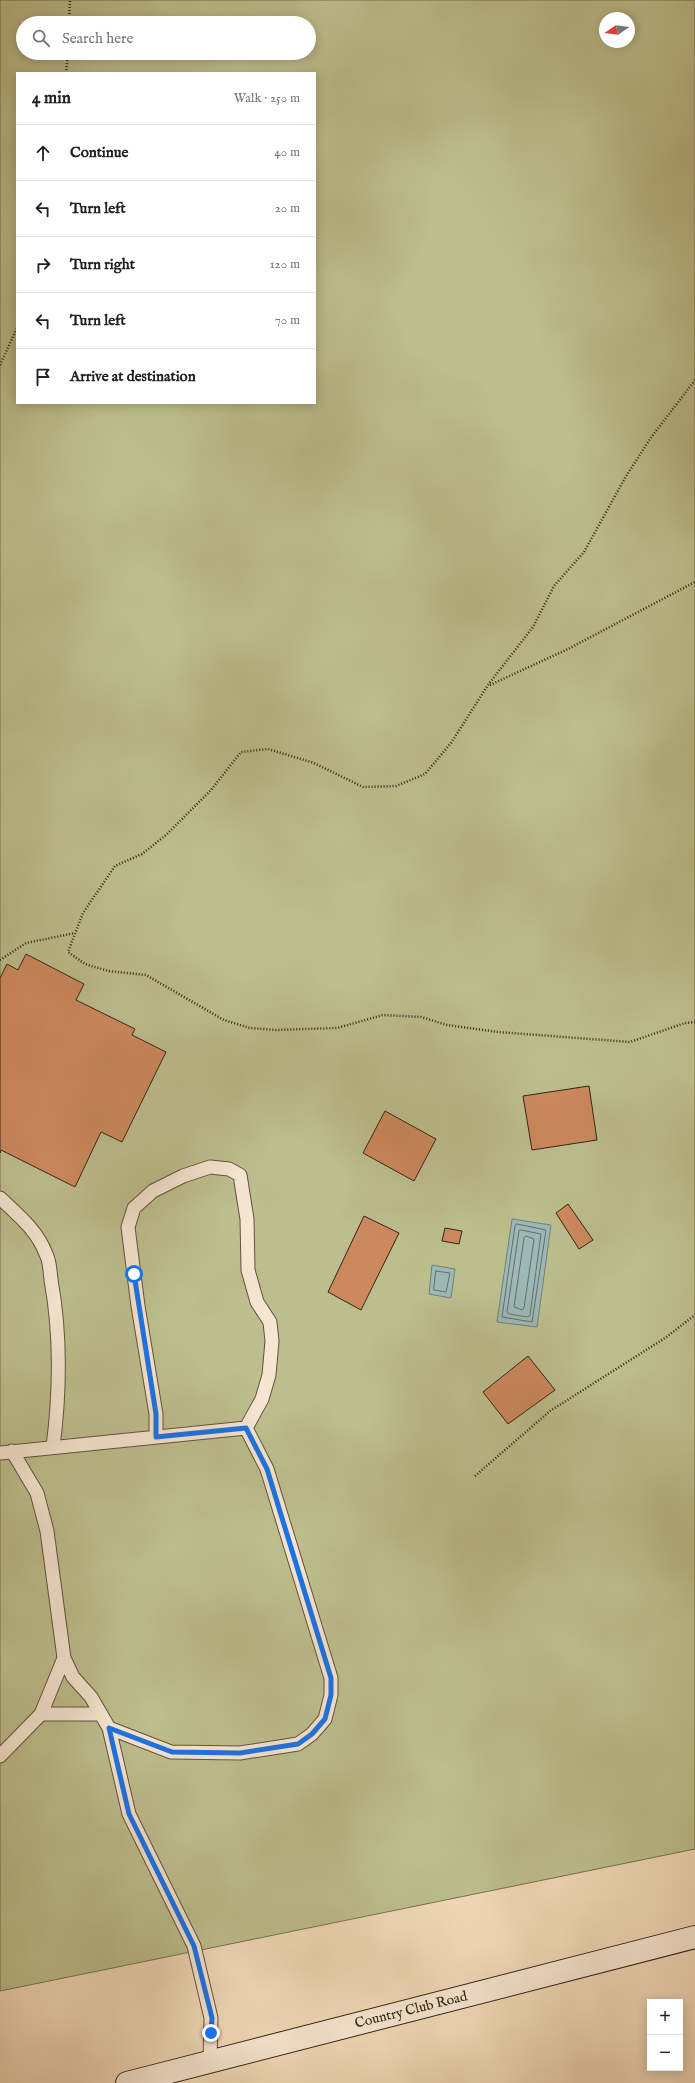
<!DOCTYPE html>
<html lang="en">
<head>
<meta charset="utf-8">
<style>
	:root { --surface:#fff; --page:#f6f6f6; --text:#202124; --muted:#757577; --line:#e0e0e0 }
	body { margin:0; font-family:"IM FELL English",serif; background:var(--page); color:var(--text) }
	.controls { position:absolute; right:12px; bottom:12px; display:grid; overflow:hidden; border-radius:0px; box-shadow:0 2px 10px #0003 }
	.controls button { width:36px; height:36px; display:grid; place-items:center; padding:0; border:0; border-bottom:1px solid var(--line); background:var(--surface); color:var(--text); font:20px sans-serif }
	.compass { position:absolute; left:599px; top:12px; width:36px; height:36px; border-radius:50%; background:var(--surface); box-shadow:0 2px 10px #0003; rotate:257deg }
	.stop { position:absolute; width:12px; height:12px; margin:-9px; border:3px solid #1a73e8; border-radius:50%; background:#fff }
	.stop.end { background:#1a73e8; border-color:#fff; box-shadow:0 1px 4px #0008 }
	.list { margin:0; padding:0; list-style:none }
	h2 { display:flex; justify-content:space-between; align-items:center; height:52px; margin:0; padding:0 16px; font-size:17px }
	h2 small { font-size:13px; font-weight:400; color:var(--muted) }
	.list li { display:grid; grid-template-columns:26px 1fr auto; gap:12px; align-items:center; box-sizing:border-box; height:56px; padding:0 16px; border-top:1px solid var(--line) }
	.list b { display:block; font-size:15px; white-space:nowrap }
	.list em { font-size:13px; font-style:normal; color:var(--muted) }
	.icon { flex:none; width:22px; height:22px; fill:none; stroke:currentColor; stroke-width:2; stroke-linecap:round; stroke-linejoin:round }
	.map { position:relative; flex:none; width:695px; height:2083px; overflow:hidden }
	.search { position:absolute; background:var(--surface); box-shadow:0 2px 10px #0003; left:16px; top:16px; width:300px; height:44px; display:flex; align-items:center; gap:10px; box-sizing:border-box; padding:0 14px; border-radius:22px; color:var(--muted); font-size:15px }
	.panel { position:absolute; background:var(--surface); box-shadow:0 2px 10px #0003; left:16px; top:72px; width:300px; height:332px; border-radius:0px }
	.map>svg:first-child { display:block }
	.green { fill:#bdbe8d; stroke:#787153; fill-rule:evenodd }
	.water { fill:#9cb9b7; stroke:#727d78 }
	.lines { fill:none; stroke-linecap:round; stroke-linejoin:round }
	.shore { stroke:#686e68; stroke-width:1 }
	.building { fill:#cc895d; stroke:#332419 }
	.lane-casing { stroke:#625141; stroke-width:15 }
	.secondary-casing { stroke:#332419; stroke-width:24 }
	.path { stroke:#332419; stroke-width:2.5; stroke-dasharray:1 2; stroke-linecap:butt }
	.lane { stroke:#f6e6d1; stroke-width:13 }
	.secondary { stroke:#f6e6d1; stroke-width:22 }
	.route { stroke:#1a73e8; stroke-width:5 }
	.labels { text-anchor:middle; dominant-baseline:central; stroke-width:4; stroke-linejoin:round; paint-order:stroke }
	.street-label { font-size:14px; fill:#332419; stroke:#f6e6d1 }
</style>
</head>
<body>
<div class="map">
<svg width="695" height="2083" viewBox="0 0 695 2083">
	<rect width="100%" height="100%" fill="#f1d9b8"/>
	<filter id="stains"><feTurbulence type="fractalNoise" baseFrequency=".005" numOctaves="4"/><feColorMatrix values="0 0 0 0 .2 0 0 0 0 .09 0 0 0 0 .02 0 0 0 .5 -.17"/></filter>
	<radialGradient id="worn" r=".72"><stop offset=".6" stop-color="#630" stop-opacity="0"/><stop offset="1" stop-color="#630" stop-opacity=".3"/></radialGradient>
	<path class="green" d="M0,0H695V1849L0,1991ZM605,18H629V42H605ZM23,23H309V53H23ZM17,73H315V403H17Z"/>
	<path class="water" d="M512,1219L551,1225L537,1327L497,1322Z
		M432,1265L455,1269L451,1298L429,1294Z"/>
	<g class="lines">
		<path class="shore" d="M517,1224L546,1230L532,1322L502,1317L515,1226Z
			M521,1230L541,1234L530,1315L528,1317L509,1314L507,1312L519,1231Z
			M526,1236L534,1239L524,1308L522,1310L514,1307L524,1238Z
			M436,1271L450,1273L446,1292L434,1290Z"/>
	</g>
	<path class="building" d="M26,954L84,984L76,1000L135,1029L132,1035L166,1052L122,1142L101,1132L75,1187L1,1150L0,1153V978L7,964L18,970Z
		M589,1086L597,1140L532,1150L523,1096Z
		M385,1111L436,1139L414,1181L363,1153Z
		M568,1204L593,1240L579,1249L556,1213Z
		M364,1216L399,1233L361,1310L328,1292Z
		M445,1228L462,1231L459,1244L442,1241Z
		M528,1356L555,1390L508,1424L483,1392Z"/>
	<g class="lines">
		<g class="lane-casing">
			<path id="lane" d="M0,1198C18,1215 37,1230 46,1254C50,1261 50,1272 51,1280C61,1335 60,1392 53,1447
				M156,1437V1414L138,1306L128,1227L134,1208L153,1191L183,1176L210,1167L229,1169L240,1175L247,1219L248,1270L257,1302L270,1322L272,1341L269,1375L262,1399L246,1428
				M12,1451L37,1493L47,1531L64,1658L73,1677L91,1697L109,1728
				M0,1453L246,1428L267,1469L331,1678V1695L325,1719L312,1734L298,1744L240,1753L171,1752L109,1728L129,1814L194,1946L211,2018L210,2062
				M41,1714H101
				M0,1756L41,1714L64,1658"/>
		</g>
		<g class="secondary-casing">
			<path id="secondary" d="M127,2083L695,1937"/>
		</g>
		<path class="path" d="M69,23L70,0
			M66,73L68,53
			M0,365L17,328
			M695,380L650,439L625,478L584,552L554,586L533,627L488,685L451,743L425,774L396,786L363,787L314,763L268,749L241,752L211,790L166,835L142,854L115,866L83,913L68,952L85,964L108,971L146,975L224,1020L250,1028L276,1030L337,1028L383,1015L421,1017L447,1025L498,1032L630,1042L685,1023L695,1022
			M490,685L568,649L695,582
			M0,960L26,943L75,933
			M475,1476L550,1411L665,1338L695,1315"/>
		<use href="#lane" class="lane"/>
		<use href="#secondary" class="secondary"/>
	</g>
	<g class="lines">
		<path class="route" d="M134,1274L156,1414V1437L246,1428L267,1469L331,1678V1695L325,1719L312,1734L298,1744L240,1753L172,1752L109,1728L129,1814L194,1946L212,2018L211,2033"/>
	</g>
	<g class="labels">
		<g class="street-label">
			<text transform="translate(411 2010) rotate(-14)">Country Club Road</text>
		</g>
	</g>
	<rect width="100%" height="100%" filter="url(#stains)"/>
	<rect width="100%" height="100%" fill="url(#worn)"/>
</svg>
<div class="controls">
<button>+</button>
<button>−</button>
</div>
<svg class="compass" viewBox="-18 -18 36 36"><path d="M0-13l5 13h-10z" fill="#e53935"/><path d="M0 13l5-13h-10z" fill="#757577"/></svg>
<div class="stop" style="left:134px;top:1274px"></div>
<div class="stop end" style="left:211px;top:2033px"></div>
<div class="search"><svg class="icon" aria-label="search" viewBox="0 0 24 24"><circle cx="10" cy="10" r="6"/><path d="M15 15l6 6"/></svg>Search here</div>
<section class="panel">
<h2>4 min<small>Walk · 250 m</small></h2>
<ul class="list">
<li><svg class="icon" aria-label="ahead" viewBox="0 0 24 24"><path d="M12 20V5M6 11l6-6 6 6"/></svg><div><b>Continue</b></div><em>40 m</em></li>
<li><svg class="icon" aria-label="left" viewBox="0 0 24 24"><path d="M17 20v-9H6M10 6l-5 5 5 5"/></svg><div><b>Turn left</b></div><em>20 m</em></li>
<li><svg class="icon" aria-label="right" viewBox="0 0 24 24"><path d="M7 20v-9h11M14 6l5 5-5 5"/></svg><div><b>Turn right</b></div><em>120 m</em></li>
<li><svg class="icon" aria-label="left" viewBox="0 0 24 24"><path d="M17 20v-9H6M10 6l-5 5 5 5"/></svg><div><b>Turn left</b></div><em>70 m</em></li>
<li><svg class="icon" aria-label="arrive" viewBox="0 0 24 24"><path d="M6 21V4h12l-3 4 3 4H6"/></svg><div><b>Arrive at destination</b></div></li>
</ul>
</section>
</div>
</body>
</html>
